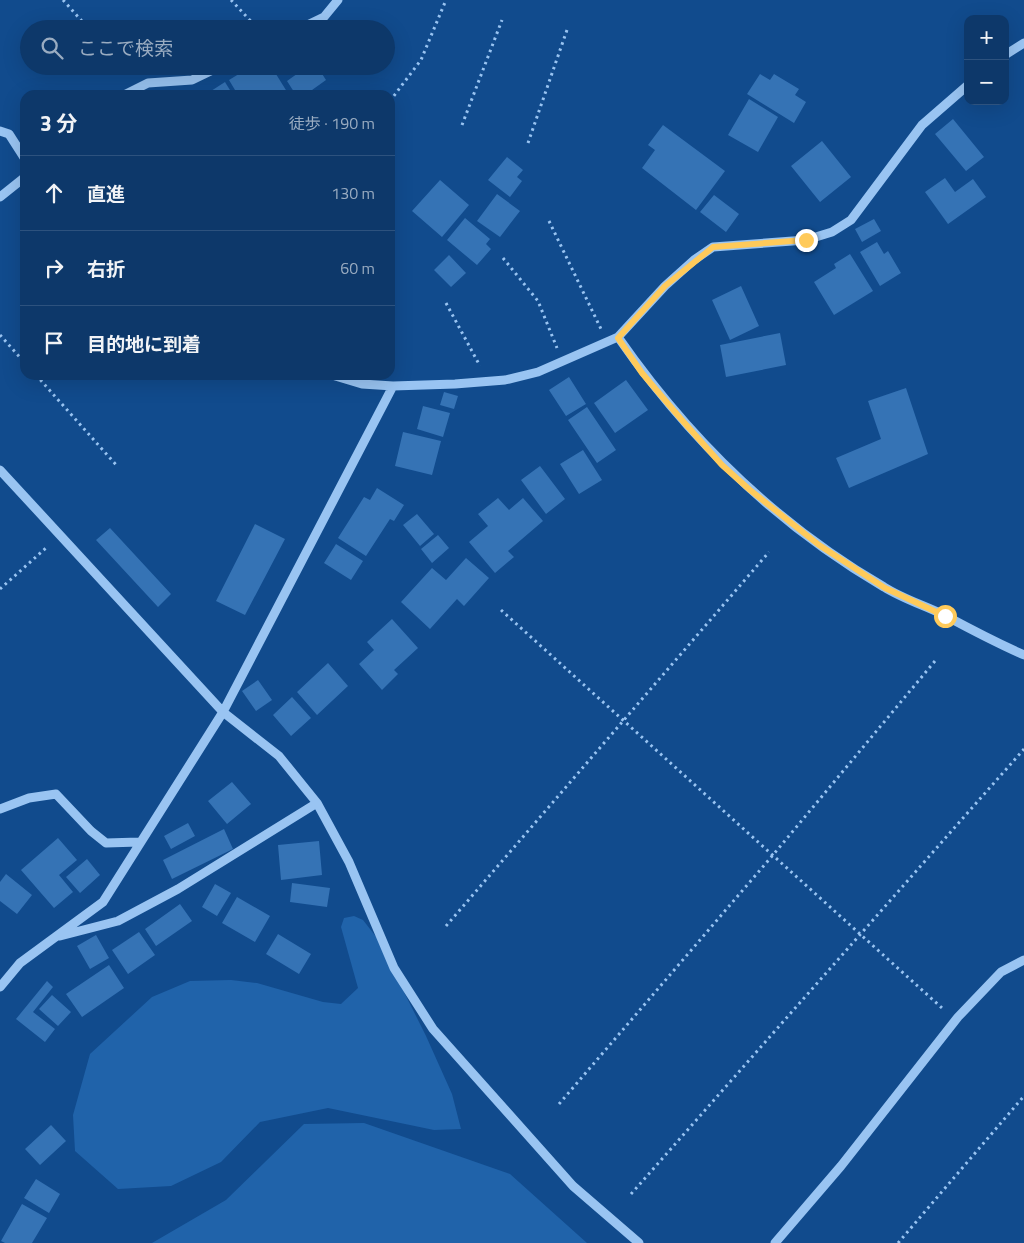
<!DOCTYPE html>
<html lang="ja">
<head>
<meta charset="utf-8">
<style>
	:root { --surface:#0d386a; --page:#1b4372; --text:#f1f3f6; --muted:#9aacc1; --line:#2d527e }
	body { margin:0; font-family:"Titillium Web","Noto Sans JP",sans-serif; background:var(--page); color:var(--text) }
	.controls { position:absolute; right:15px; top:15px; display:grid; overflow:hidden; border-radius:10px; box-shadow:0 5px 20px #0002 }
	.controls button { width:45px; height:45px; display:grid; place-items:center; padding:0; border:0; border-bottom:1px solid var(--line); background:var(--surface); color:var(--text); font:25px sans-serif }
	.stop { position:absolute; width:15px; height:15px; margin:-11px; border:4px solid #ffca5a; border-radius:50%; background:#fff }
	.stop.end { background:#ffca5a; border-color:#fff; box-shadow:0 1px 5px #0008 }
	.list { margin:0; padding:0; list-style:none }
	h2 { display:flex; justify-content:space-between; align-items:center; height:65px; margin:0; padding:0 20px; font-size:21px }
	h2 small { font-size:16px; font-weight:400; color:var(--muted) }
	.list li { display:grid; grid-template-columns:32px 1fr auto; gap:15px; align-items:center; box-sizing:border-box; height:75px; padding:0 20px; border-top:1px solid var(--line) }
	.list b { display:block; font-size:19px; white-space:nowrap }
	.list em { font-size:16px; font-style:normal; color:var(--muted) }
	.icon { flex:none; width:28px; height:28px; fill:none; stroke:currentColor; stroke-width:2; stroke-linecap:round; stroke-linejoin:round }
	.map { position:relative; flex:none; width:1024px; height:1243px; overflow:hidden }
	.search { position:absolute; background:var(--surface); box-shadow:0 5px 20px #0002; left:20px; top:20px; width:375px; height:55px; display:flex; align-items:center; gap:12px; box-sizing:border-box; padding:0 18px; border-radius:28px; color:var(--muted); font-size:19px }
	.panel { position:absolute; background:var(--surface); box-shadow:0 5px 20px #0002; left:20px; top:90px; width:375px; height:290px; border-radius:15px }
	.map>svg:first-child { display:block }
	.green { fill:#2063aa }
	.building { fill:#3573b5 }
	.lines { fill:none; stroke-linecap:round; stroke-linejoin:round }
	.path { stroke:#99c4f2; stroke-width:3; stroke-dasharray:2.5 4; stroke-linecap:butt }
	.minor { stroke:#99c4f2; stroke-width:9 }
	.route { stroke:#ffca5a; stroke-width:6 }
</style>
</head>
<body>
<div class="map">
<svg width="1024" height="1243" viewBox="0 0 1024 1243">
	<rect width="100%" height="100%" fill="#114b8d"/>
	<path class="green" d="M354,916L363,920L377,938L426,1036L452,1094L461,1129L434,1130L328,1108L260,1122L221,1162L171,1186L118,1189L75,1151L73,1115L90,1054L152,997L190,981L231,980L257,983L323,1002L341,1004L358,988L341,927L344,918Z
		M364,1123L510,1174L587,1243H152L226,1200L304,1124Z"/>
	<path class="building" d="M252,66H262L264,69L271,66L289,95H238L229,80Z
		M308,66H317L326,80L305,95H296L287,81Z
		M760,74L770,80L774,74L799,89L795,95L806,102L794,123L747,94Z
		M225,82L233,95H213L211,91Z
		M749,99L778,117L758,152L728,135Z
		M953,119L984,157L966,171L935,134Z
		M663,125L725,171L696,210L642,168L655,150L648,145Z
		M822,141L851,177L820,202L791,166Z
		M507,157L523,170L517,177L522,181L510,197L488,180Z
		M945,178L955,192L973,179L986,197L948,224L925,192Z
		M440,180L469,205L442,237L412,211Z
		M497,194L520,211L500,237L477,221Z
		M714,195L739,214L726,232L700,212Z
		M465,218L490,239L486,244L491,249L477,265L447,240Z
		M874,219L881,231L862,242L855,229Z
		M877,242L884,254L888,251L901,273L880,286L860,252Z
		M850,254L873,291L834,315L814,282L836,268L834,264Z
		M449,255L466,273L451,287L434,270Z
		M741,286L759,326L730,340L712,300Z
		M780,333L786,365L726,377L720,345Z
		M569,377L586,404L566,416L549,390Z
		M626,380L648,410L615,433L594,403Z
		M906,388L928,454L849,488L836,458L881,439L868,401Z
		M444,392L458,396L454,409L440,405Z
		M423,406L450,413L443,437L417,429Z
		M587,407L616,450L597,463L568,420Z
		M403,432L441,441L432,475L395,466Z
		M583,450L602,480L579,494L560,464Z
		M540,466L565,499L546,514L521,480Z
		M377,488L404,505L394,521L390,519L366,556L338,538L364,497L370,500Z
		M498,498L509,510L523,498L543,521L508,551L514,557L495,573L469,542L488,526L478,514Z
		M417,514L434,534L420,546L403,525Z
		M255,524L285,539L245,615L216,601Z
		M110,528L171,594L158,607L96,540Z
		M438,535L449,548L432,563L421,549Z
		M336,544L363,561L351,580L324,563Z
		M466,558L489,578L464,606L457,599L430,629L401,602L432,568L446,580Z
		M392,619L418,648L394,670L398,674L382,690L359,664L374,650L367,642Z
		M328,663L348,686L317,715L297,692Z
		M258,680L272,700L256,711L242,691Z
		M292,697L311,718L291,736L273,715Z
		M232,782L251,804L227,824L208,801Z
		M188,823L195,836L171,849L164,836Z
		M224,829L233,849L172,879L163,860Z
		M58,838L77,860L59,875L73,892L54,908L21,870Z
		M319,841L322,875L281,880L278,845Z
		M87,859L100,875L80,893L66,877Z
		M6,874L32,895L17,914L0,901V882Z
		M292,883L330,888L327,907L290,902Z
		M215,884L231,893L217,916L202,907Z
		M237,897L270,916L255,942L222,923Z
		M180,904L192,921L156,946L145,929Z
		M139,932L155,955L128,974L112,950Z
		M278,934L311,954L299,974L266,954Z
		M96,935L109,958L90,969L77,946Z
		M109,965L124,988L82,1017L66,994Z
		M47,981L53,987L33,1012L55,1029L45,1042L16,1019Z
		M52,995L71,1012L58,1026L39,1009Z
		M51,1125L66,1141L40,1165L25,1149Z
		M36,1179L60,1194L49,1213L24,1198Z
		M22,1204L47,1218L32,1243H5L1,1241Z"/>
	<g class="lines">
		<path class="path" d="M63,0L89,29
			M231,0L258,29
			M122,66L130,75
			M390,101L421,60L446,0
			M462,125L502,20
			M528,143L568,27
			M549,221L601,329
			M503,258L538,301L557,348
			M446,303L480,366
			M0,335L25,363
			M36,375L118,467
			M0,589L47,547
			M501,610L942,1008
			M446,926L769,552
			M559,1104L773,855L935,661
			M631,1194L1024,749
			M898,1243L1024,1096"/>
		<path class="minor" d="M299,29L324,17L338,0
			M1005,55L1024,43
			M124,95L148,83L192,80L221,66
			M0,131L9,134L25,159
			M0,197L25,177
			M618,337C689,439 776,524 884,587C903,599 926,606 946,616C972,630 997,643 1024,655
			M332,375L362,384L393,386L455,384L505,380L538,372L618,337L665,286L694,260L713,247L806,240L832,232L851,220L922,125L968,85
			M0,470L223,712L279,756L317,803L349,862L394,968L433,1029L573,1186L639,1243
			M0,809L29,798L56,794L91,831L106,843L139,842
			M60,936L118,921L178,889L317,803
			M0,987L20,963L103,902L223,712L393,386
			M775,1243L841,1166L958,1017L1001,972L1024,960"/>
	</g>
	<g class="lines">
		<path class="route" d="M806,240L713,247L665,286L618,338L642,373L681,419L722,465L750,490L819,545L885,588L945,616"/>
	</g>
</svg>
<div class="controls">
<button>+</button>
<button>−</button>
</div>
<div class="stop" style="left:945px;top:616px"></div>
<div class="stop end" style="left:806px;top:240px"></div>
<div class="search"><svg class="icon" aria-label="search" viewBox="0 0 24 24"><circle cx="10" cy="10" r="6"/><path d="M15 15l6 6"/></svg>ここで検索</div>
<section class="panel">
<h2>3 分<small>徒歩 · 190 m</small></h2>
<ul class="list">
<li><svg class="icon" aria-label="ahead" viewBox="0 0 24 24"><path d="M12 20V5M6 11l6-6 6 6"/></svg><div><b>直進</b></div><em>130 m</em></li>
<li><svg class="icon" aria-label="right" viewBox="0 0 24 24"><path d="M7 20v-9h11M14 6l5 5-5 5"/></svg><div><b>右折</b></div><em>60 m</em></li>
<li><svg class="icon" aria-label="arrive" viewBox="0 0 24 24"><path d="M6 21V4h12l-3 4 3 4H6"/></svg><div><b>目的地に到着</b></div></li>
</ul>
</section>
</div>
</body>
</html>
